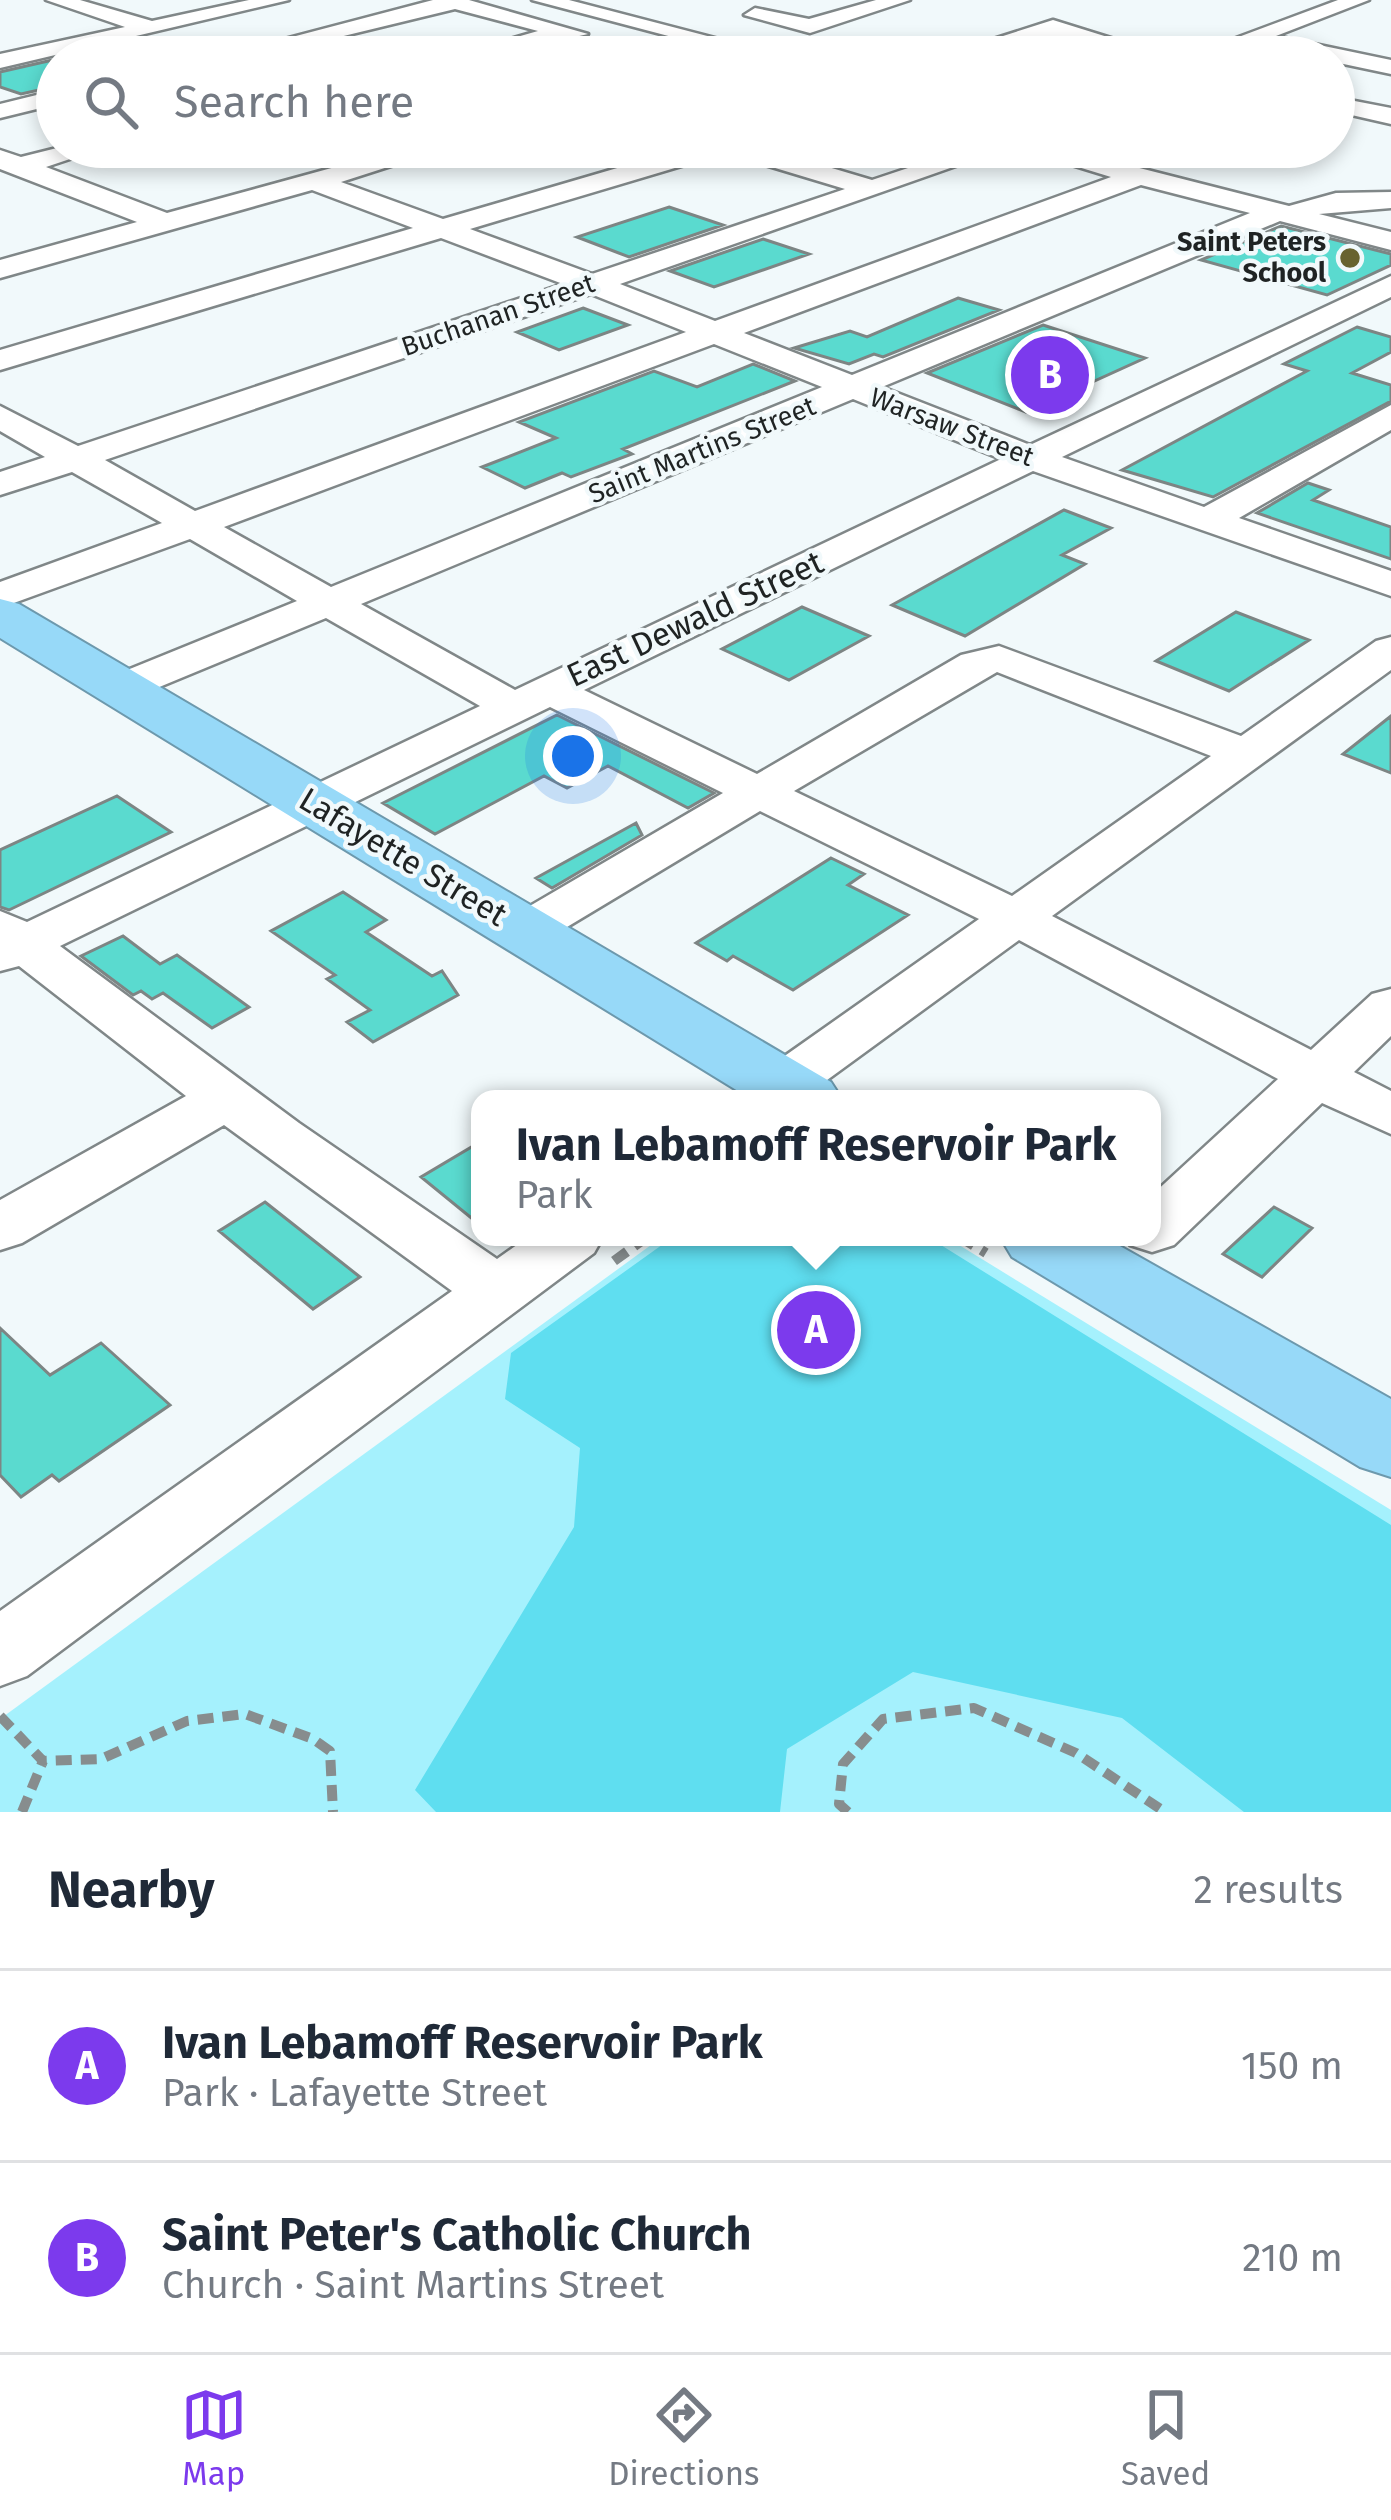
<!DOCTYPE html>
<html lang="en">
<head>
<meta charset="utf-8">
<style>
	:root { --surface:#fff; --page:#f2f2f3; --text:#1f2937; --muted:#747a83; --line:#e0e1e3; --accent:#7c3aed }
	body { margin:0; font-family:"Fira Sans",sans-serif; background:var(--page); color:var(--text) }
	.you { position:absolute; left:573px; top:756px; width:42px; height:42px; margin:-30px; border:9px solid #fff; border-radius:50%; background:#1a73e8; box-shadow:0 0 0 18px #1a73e833 }
	.badge { display:grid; place-items:center; width:78px; height:78px; border-radius:50%; background:var(--accent); color:#fff; font-size:39px; font-weight:700 }
	.pin { position:absolute; translate:-50% -50%; border:6px solid #fff; box-shadow:0 3px 12px #0006 }
	.popup { position:absolute; left:471px; top:1090px; width:690px; height:156px; box-sizing:border-box; display:grid; place-content:center; border-radius:24px; background:var(--surface); filter:drop-shadow(0 3px 9px #0005); font-size:39px; white-space:nowrap; color:var(--muted) }
	.popup b { font-size:45px; color:var(--text) }
	.popup::after { content:''; position:absolute; left:50%; top:100%; margin-left:-24px; border:24px solid transparent; border-top-color:var(--surface) }
	.list { margin:0; padding:0; list-style:none }
	h2 { display:flex; justify-content:space-between; align-items:center; height:156px; margin:0; padding:0 48px; font-size:51px }
	h2 small { font-size:39px; font-weight:400; color:var(--muted) }
	.list li { display:grid; grid-template-columns:78px 1fr auto; gap:36px; align-items:center; box-sizing:border-box; height:192px; padding:0 48px; border-top:3px solid var(--line) }
	.list b { display:block; font-size:45px; white-space:nowrap }
	.list p { margin:0; font-size:39px; white-space:nowrap; color:var(--muted) }
	.list em { font-size:39px; font-style:normal; color:var(--muted) }
	.icon { flex:none; width:66px; height:66px; fill:none; stroke:currentColor; stroke-width:2; stroke-linecap:round; stroke-linejoin:round }
	.map { position:relative; flex:none; width:1391px; height:1812px; overflow:hidden }
	.search { position:absolute; background:var(--surface); box-shadow:0 6px 18px #0003; left:36px; right:36px; top:36px; height:132px; display:flex; align-items:center; gap:30px; box-sizing:border-box; padding:0 42px; border-radius:66px; color:var(--muted); font-size:45px }
	.sheet { height:540px; background:var(--surface) }
	nav { display:flex; justify-content:space-around; align-items:center; box-sizing:border-box; height:168px; border-top:3px solid var(--line); background:var(--surface); font-size:33px; color:var(--muted) }
	nav a { display:grid; justify-items:center; gap:6px }
	nav .on { color:var(--accent) }
	.map>svg:first-child { display:block }
	.green { fill:#a5f1fd }
	.forest { fill:#5fdef0 }
	.building { fill:#5adacf; stroke:#7d8584; stroke-width:3 }
	.lines { fill:none; stroke-linecap:round; stroke-linejoin:round }
	.minor-casing { stroke:#808788; stroke-width:5 }
	.highway-casing { stroke:#6d99ad; stroke-width:4 }
	.path { stroke:#878d8e; stroke-width:10; stroke-dasharray:16 9; stroke-linecap:butt }
	.minor { fill:#fff; fill-rule:evenodd }
	.highway { fill:#97d9f8; fill-rule:evenodd }
	.poi-dot { fill:#68632f; stroke:#f1f9fb; stroke-width:4.5 }
	.labels { text-anchor:middle; dominant-baseline:central; stroke-width:9; stroke-linejoin:round; paint-order:stroke }
	.far-poi-label { font-size:27px; font-weight:bold; fill:#1f2323; stroke:#f1f9fb; text-anchor:end }
	.far-street-label { font-size:27px; fill:#1f2323; stroke:#f1f9fb }
	.street-label { font-size:33px; fill:#1f2323; stroke:#f1f9fb }
</style>
</head>
<body>
<div class="map">
<svg width="1391" height="1812" viewBox="0 0 1391 1812">
	<rect width="100%" height="100%" fill="#f1f9fb"/>
	<path class="green" d="M662,1237H946L1391,1510V1812H0V1719Z"/>
	<path class="forest" d="M673,1237H928L1391,1525V1812H1244L1122,1718L913,1672L787,1749L780,1812H436L415,1790L574,1527L580,1448L505,1399L511,1353Z"/>
	<path class="building" d="M57,59V86L21,94L0,87V72Z
		M669,207L723,225L629,257L577,237Z
		M1281,226L1391,254V265L1327,295L1201,260Z
		M763,239L809,254L714,287L670,271Z
		M958,298L999,310L883,357L874,354L849,364L794,348L850,331L867,337Z
		M583,308L628,325L559,350L517,332Z
		M1043,325L1145,358L1026,412L927,373Z
		M1357,327L1391,337V352L1352,373L1391,385V401L1213,497L1122,470L1307,371L1284,364Z
		M753,364L795,381L623,449L632,454L571,477L562,473L525,488L482,467L556,438L519,422L654,371L697,387Z
		M1308,483L1329,490L1313,500L1391,527V559L1257,513Z
		M1064,510L1111,528L1062,555L1085,564L965,636L892,605Z
		M802,607L869,636L789,680L722,649Z
		M1236,612L1309,640L1229,691L1156,661Z
		M557,715L714,793L688,808L608,766L567,788L544,776L435,834L383,803Z
		M1391,716V773L1343,754Z
		M117,796L171,832L9,910L0,907V850Z
		M636,823L642,835L552,888L536,878Z
		M831,858L864,874L848,885L908,915L793,990L733,956L727,961L696,943Z
		M343,892L386,920L366,932L432,976L442,971L458,995L373,1042L347,1022L370,1010L327,979L335,975L271,931Z
		M123,936L160,964L177,955L249,1007L212,1028L163,993L152,999L141,991L133,995L81,956Z
		M480,1142V1225L421,1177Z
		M265,1202L360,1277L313,1309L219,1231Z
		M1274,1207L1312,1228L1262,1277L1223,1254Z
		M0,1328L50,1375L101,1343L170,1405L59,1481L52,1475L21,1497L0,1475Z"/>
	<g class="lines">
		<g class="minor-casing">
			<path id="minor" d="M46,0H80L152,21L249,0H289L0,68V54L125,27Z
				M433,0H469L588,34L487,57H447L538,31L455,9L257,57H216Z
				M532,0H569L788,57H748Z
				M876,0H910L810,33L744,15L755,8L809,19Z
				M1338,0H1369L1276,36L1391,60V74L1334,62V57L1252,45L1219,57H1185Z
				M1053,20L1114,39L1068,57H1032L1077,40C1032,29 985,57 937,57Z
				M57,90V104L0,118V104Z
				M1334,97L1391,108V124L1334,111Z
				M61,147H106L46,167L167,213L408,147H450L341,182L443,219L689,147H761L872,180L971,147H1010L620,284L715,321L1111,177L1013,147H1057L1289,206L1336,193L1391,192V208L1319,214L1391,232V250L1280,221L882,387L1030,445L1391,276V297L1062,457L1204,507L1391,405V430L1239,518L1391,571V596L1033,471L584,690L757,774L961,655L999,646L1241,736L1376,641L1391,637V670L1052,916L1311,1050L1372,994L1391,989V1036L1354,1072L1391,1091V1134L1322,1103L1174,1245L1152,1252L1130,1245L1125,1237H1152V1195L1278,1079L1019,940L801,1099H733L742,1086L979,919L760,811L542,942L524,947L506,942L498,931L506,920L723,793L550,707L60,946L299,1123L497,1259L528,1237H603L594,1253L27,1676L0,1686V1611L452,1291L224,1125L22,1243L0,1250V1200L186,1096L19,966L0,971V911L27,922L480,706L326,618L140,695H110L103,686L110,677L297,601L190,539L0,608V582L162,523L72,472L0,495V472L45,457L0,431V406L78,446L563,284L441,238L0,370V350L413,228L312,190L0,278V260L137,222L0,169V150L21,157ZM725,153L845,189L592,274L470,229ZM1141,185L1250,213L852,375L744,333ZM591,294L686,332L195,511L105,460ZM714,344L822,387L331,587L224,527ZM853,399L1001,459L515,690L361,604ZM997,672L1211,756L1012,896L794,791Z"/>
		</g>
		<g class="highway-casing">
			<path id="highway" d="M0,599L19,604L831,1082L842,1099H751L0,638Z
				M1000,1237H1104L1391,1399V1477L1360,1467L1012,1257Z"/>
		</g>
		<path class="path" d="M960,1237L986,1253
			M614,1261L647,1237
			M0,1716L43,1761L101,1759L187,1721L245,1714L313,1739L330,1751L333,1812
			M22,1812L43,1761
			M848,1812L839,1804L843,1764L883,1719L974,1708L1076,1753L1165,1812"/>
		<use href="#minor" class="minor"/>
		<use href="#highway" class="highway"/>
	</g>
	<circle class="poi-dot" cx="1350" cy="258" r="12"/>
	<g class="labels">
		<g class="far-poi-label">
			<text x="1326" y="242">Saint Peters<tspan x="1326" dy="31">School</tspan></text>
		</g>
		<g class="far-street-label">
			<text transform="translate(498 315) rotate(-19)">Buchanan Street</text>
			<text transform="translate(952 427) rotate(21)">Warsaw Street</text>
			<text transform="translate(702 450) rotate(-22)">Saint Martins Street</text>
		</g>
		<g class="street-label">
			<text transform="translate(695 619) rotate(-25)">East Dewald Street</text>
			<text transform="translate(403 857) rotate(31)">Lafayette Street</text>
		</g>
	</g>
</svg>
<div class="you"></div>
<div class="pin badge" style="left:816px;top:1330px">A</div>
<div class="popup"><b>Ivan Lebamoff Reservoir Park</b>Park</div>
<div class="pin badge" style="left:1050px;top:375px">B</div>
<div class="search"><svg class="icon" aria-label="search" viewBox="0 0 24 24"><circle cx="10" cy="10" r="6"/><path d="M15 15l6 6"/></svg>Search here</div>
</div>
<section class="sheet">
<h2>Nearby<small>2 results</small></h2>
<ul class="list">
<li><span class="badge">A</span><div><b>Ivan Lebamoff Reservoir Park</b><p>Park · Lafayette Street</p></div><em>150 m</em></li>
<li><span class="badge">B</span><div><b>Saint Peter's Catholic Church</b><p>Church · Saint Martins Street</p></div><em>210 m</em></li>
</ul>
</section>
<nav>
<a class="on"><svg class="icon" aria-label="map" viewBox="0 0 24 24"><path d="M3 6l6-2 6 2 6-2v14l-6 2-6-2-6 2zM9 4v14M15 6v14"/></svg>Map</a>
<a><svg class="icon" aria-label="directions" viewBox="0 0 24 24"><path d="M12 3l9 9-9 9-9-9zM9 14v-3h6M13 9l2 2-2 2"/></svg>Directions</a>
<a><svg class="icon" aria-label="saved" viewBox="0 0 24 24"><path d="M7 4h10v16l-5-4-5 4z"/></svg>Saved</a>
</nav>
</body>
</html>
